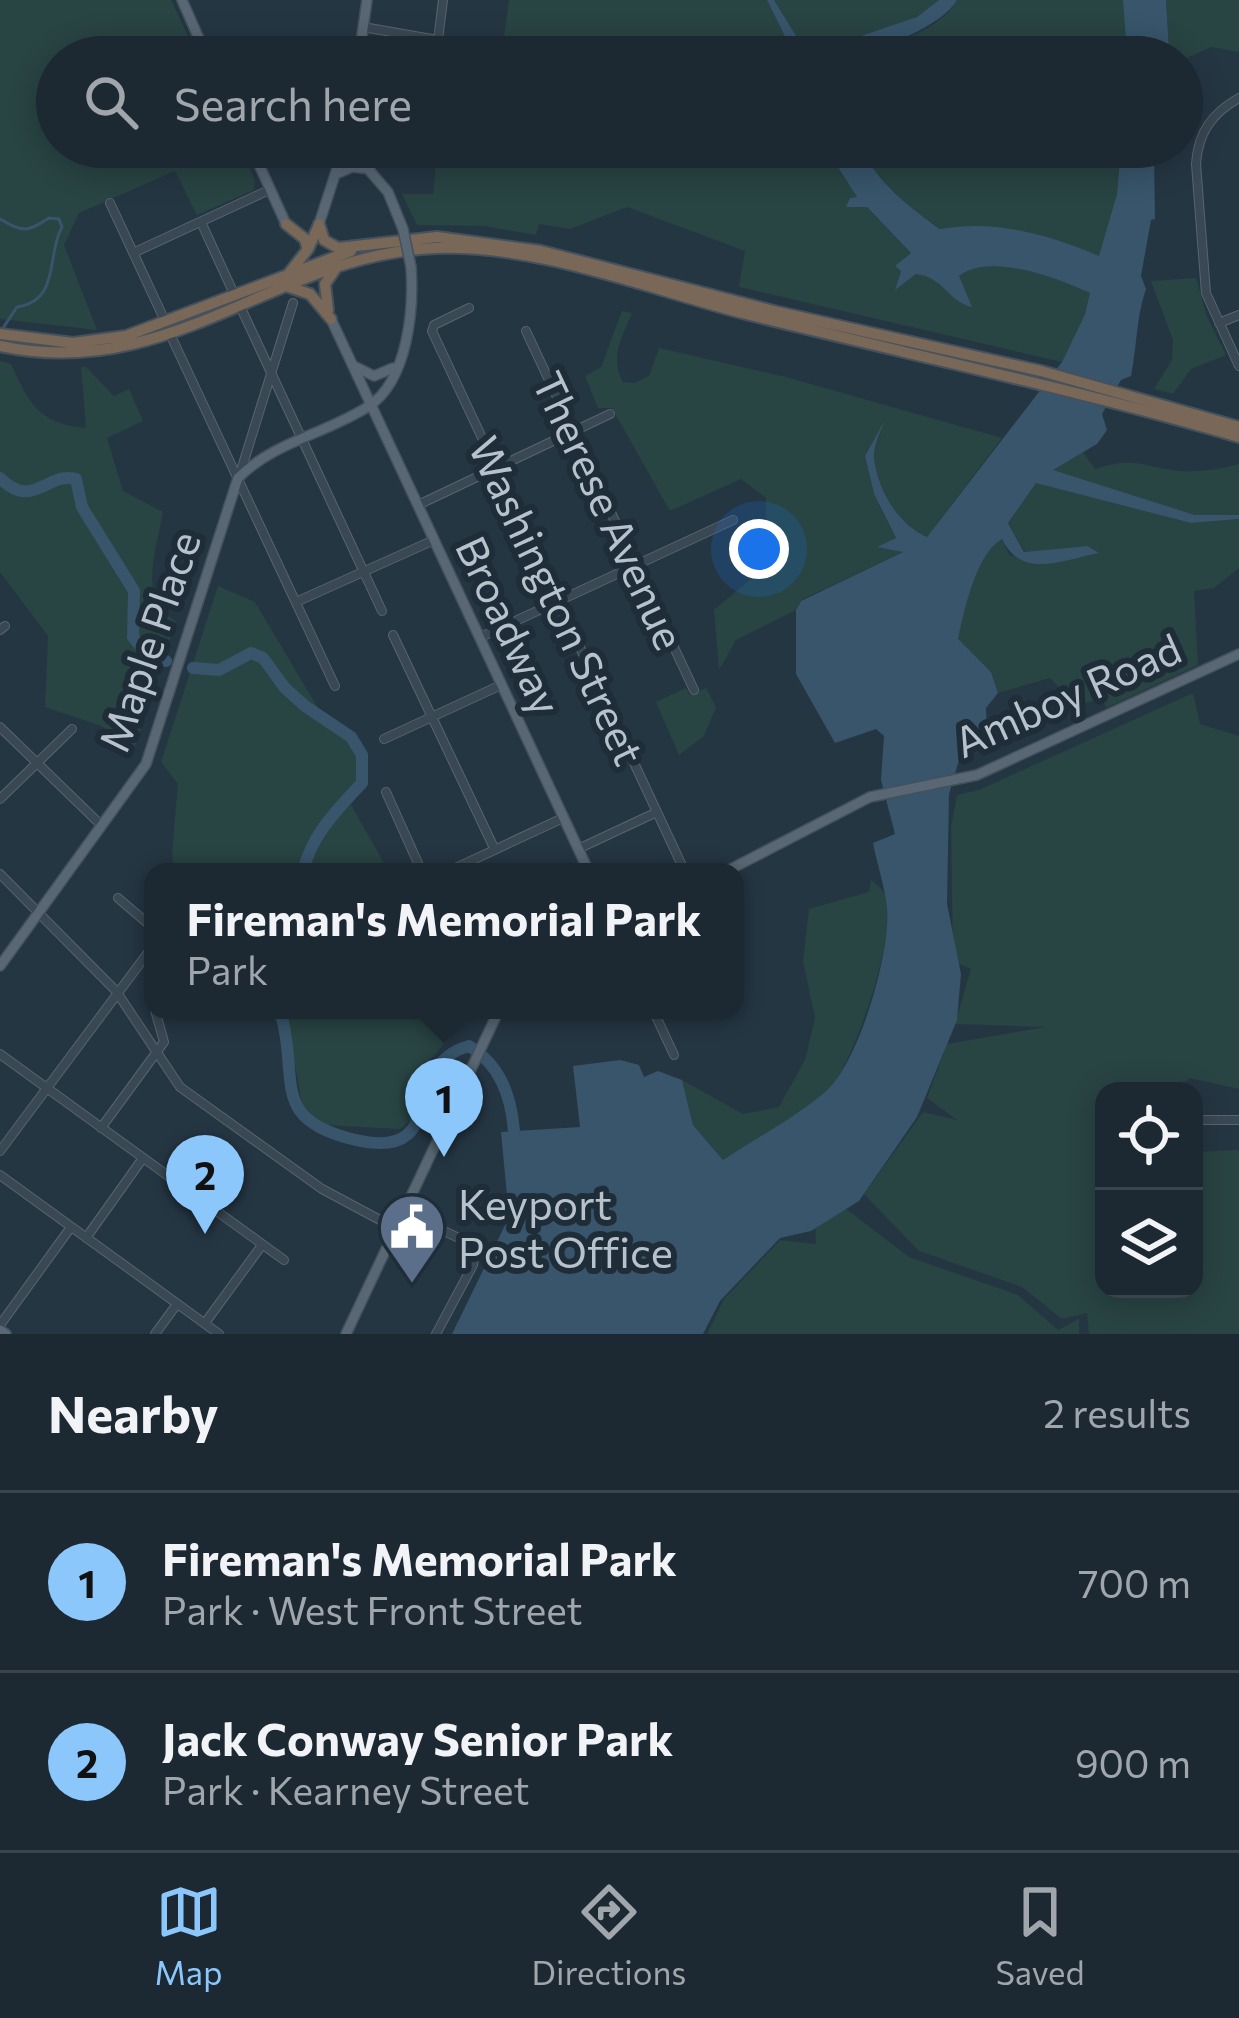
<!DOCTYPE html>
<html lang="en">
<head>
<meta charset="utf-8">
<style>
	:root { --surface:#1c2832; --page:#29343e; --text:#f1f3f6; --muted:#a0a6ac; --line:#3a444d; --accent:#8cc7fc }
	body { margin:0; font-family:Commissioner,sans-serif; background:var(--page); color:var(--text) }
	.controls { position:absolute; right:36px; bottom:36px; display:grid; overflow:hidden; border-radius:24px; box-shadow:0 6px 30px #0003 }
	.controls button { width:108px; height:108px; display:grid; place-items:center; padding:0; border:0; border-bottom:3px solid var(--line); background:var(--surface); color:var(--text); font:60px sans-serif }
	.you { position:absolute; left:759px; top:549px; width:42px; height:42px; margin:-30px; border:9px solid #fff; border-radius:50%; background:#1a73e8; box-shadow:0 0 0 18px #1a73e833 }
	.badge { display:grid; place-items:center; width:78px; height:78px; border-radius:50%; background:var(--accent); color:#111; font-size:39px; font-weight:700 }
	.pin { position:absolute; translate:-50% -99px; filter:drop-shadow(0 3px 6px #0008) }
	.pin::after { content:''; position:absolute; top:63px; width:42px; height:36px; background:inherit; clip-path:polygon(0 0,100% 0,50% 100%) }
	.popup { position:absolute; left:144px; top:863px; width:600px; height:156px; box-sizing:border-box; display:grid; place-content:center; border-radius:24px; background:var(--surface); filter:drop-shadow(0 3px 9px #0005); font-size:39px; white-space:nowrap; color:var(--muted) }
	.popup b { font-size:45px; color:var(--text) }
	.popup::after { content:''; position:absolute; left:50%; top:100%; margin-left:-24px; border:24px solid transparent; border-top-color:var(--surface) }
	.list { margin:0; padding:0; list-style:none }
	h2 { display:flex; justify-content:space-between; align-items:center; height:156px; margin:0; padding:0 48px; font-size:51px }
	h2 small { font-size:39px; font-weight:400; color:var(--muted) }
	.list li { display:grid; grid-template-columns:78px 1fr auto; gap:36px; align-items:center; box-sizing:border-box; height:180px; padding:0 48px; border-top:3px solid var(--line) }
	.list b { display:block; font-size:45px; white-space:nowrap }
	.list p { margin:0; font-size:39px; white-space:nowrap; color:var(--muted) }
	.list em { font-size:39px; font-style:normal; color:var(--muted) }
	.icon { flex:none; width:66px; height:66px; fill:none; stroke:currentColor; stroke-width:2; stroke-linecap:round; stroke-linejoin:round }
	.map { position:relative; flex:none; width:1239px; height:1334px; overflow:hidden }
	.search { position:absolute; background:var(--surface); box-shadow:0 6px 30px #0003; left:36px; right:36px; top:36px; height:132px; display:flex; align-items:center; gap:30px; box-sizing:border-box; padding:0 42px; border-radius:66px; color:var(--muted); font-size:45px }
	.sheet { height:516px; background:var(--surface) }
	nav { display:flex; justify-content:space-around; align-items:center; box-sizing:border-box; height:168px; border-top:3px solid var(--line); background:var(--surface); font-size:33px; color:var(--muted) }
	nav a { display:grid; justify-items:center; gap:6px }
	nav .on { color:var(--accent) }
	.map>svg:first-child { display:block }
	.green { fill:#284443 }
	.water { fill:#38556b }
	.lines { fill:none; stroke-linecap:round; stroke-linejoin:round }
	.stream { stroke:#38556b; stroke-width:3 }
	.river { stroke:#38556b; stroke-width:12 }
	.minor-casing { stroke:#586570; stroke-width:10 }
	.major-casing { stroke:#44515c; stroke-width:12 }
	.highway-casing { stroke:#45525d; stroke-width:14 }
	.minor { stroke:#3a4853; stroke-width:8 }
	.major { stroke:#586773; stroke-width:9 }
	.highway { stroke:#796757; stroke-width:10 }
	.major-bridge-casing { stroke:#44515c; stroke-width:12; stroke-linecap:butt }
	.major-bridge { stroke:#586773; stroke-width:9 }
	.labels { text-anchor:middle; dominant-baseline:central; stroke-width:12; stroke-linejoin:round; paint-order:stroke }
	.street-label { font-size:42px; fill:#b7c2cd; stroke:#1f2d38 }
	.poi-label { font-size:42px; fill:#b7c2cd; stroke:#1f2d38; text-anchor:start }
</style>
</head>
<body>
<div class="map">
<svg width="1239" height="1334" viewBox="0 0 1239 1334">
	<rect width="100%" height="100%" fill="#253643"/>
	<path class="green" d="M0,0H171L198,57H57V147H240L255,180L254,190L197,215L175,171L79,213L64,245L97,330L0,319Z
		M509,0H767L795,57H501Z
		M774,0H939L917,17L806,54Z
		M957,0H1123L1127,57H850C885,43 938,35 957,0Z
		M1166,0H1239V52L1212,47L1182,60L1169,51Z
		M489,147H830L836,159L810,158L838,166L858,198L911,253L896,267L901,270L896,288L916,274L934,276L971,305L958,276C991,252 1057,277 1091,293L1085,314L1062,362L739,287L745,251L627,207L570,229L539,224L536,235L483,226L417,225L402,194H433L436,163L467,168L487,155Z
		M860,147H1121L1117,194L1100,257C1053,237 992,220 941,229C908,206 878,183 860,147Z
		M1196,278L1207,317L1226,355L1191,369L1173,394L1154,389L1172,360L1173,340L1151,281Z
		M622,311L632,313C622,337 609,358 623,382L634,383L649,376L659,348L786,377L1002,438L927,537C898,524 877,491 874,458C873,449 879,437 882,429L865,457L874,494L896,539L879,547L905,551L801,600L796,610L736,640L719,670L714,610L765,567L766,498L741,479L670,511L612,408H598L585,376L601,367Z
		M0,361L11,364C29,403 39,424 86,428L81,367H86L114,396L129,389L143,421L107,438L123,491L163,512C157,549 136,599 176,621L135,747L101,726L45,707L48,636L0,572Z
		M1083,452L1095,469C1135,455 1145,468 1181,471C1199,472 1222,469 1239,464V515H1195L1051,470Z
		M1036,482L1191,523L1239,519V568L1214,588L1194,591L1198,665L1106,708L1102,698L1076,706L1050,678L998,693L991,672L957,640C965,612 975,553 1002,539L1010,556L1087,546L1025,552L1008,523Z
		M218,586L255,602L321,713L351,730L366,755V781L350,803L389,872H174L172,852L178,784L161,762Z
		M686,688L690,695L706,688L716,707L704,736L679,755L656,702Z
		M1193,693L1200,724L1239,736V1089L1190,1078L1173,1091H1104V1289H1194V1152L1239,1150V1334H1089L1087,1313L1062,1319L1022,1287L919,1251L864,1194L923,1112L957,1120L927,1098L947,1044L1045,1027L955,1024L971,969L953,961L951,827L957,795L979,790Z
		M871,880C874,882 882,889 884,893C901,927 855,1059 831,1087C809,1111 752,1141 723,1160L693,1125L682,1080L743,1114L779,1107L805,1060L815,1018L803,961L809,909L869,892Z
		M271,1010H423L430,1024L441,1020L454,1027V1032L421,1071L412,1119L400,1129L322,1125L302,1105L296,1070Z
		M841,1205L909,1257L1018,1295L1058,1330L1079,1319V1334H707L724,1299L780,1240L816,1244L815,1224Z"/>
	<path class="water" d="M767,0H774L807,54L917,17L939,0H957C942,27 881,48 851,56C834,60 812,57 795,57Z
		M1123,0H1166L1169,51L1166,57H1127Z
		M830,147H860C878,183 908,206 940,229C996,219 1049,235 1099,256L1117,194L1121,147H1160L1154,149L1155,219L1151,220L1141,276L1146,289C1136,318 1137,346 1131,376L1121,380L1102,414L1107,430L1097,444L1053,470L1195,515H1239V519L1191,523L1036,483L1008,523L1024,552L1087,546L1099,553C1062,560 1022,580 1002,539C976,553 964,612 958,639L991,672L998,693L986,708L987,735L959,760L949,794L947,904L961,974L957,1020L917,1117L859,1201L811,1231L780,1238L720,1301L703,1334H452L509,1217L501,1132L580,1127L573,1066L620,1060L639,1065L644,1077L658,1071L682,1080L693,1125L723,1160C756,1138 795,1118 825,1092C859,1063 891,952 887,908C885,887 877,864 873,843L895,834L881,780L884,736L876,729L835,743L796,674V610L801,601L903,552L877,547L896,538L874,494L865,456L885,420C881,431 873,446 874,458C878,491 898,524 927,537L1062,362L1085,314L1090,293C1057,278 990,252 959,276L972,307C947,301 945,278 916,274L895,290L901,271L895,266L911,253L867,207H846L850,198L857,197L838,167L801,156L834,159Z"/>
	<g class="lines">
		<path class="stream" d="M0,219C23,232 26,233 49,218L59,219L62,227C46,255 61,300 17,307L3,328"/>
		<path class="river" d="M0,478C33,511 47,471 76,479L82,507L134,591L133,637L144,650L166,661
			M193,668L219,670L251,653L263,658L285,688L305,706L351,737L362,755V783C337,810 311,835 303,872
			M280,1010C301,1078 266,1119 356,1140C451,1162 400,1064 469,1046C500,1065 511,1095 514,1131"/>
		<g class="minor-casing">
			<path id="minor" d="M363,27L449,42L450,57
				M438,40L443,0
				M1239,98C1212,113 1198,133 1196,164L1206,293L1239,366
				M410,147L433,151L437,147
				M110,203L165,321
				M201,222L234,294
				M133,253L269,190
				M240,306L382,611
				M469,308L434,325L432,331L685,872
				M1219,323L1239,315
				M526,331L694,690
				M170,334L335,686
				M239,477L293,303
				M418,505L610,414
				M296,602L434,540
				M0,630L5,626
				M393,635L495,850
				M479,638L733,520
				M0,727L102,826
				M384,739L501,685
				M386,792L422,872
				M0,799L72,729
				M578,849L657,812
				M447,872L563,818
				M0,874L116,991L180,1087L322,1189L395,1228
				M118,898L153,928
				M653,1010L674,1055
				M0,1054L284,1260
				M1194,1120H1239
				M101,1128L164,1042L155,1010
				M0,1151L153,946
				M0,1175L219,1334
				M403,1212L461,1239L474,1253L473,1265L436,1334
				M86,1238L143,1158
				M205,1323L262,1245
				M0,1325L71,1227
				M155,1334L177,1304"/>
		</g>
		<g class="major-casing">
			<path id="major" d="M182,0L207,57
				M359,57L367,0
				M251,147L286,224
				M349,147L388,192L403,229
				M336,174L352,167L370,169
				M319,224L344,147
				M331,319L589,872
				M354,366L374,376L393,368
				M725,872L870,797L977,775L1239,654
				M0,966L146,764L238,478C275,441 326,434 369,406C408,380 414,309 411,267
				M0,1330L6,1334
				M346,1334L499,1010"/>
		</g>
		<g class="highway-casing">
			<path id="highway" d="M286,224L305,239L307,247
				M319,224L324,240L338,248L437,237L541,251L778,312L1041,371L1239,427
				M290,272L308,249L318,227
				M289,287L310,294L331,319
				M328,310L325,284L336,268
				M0,334L73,343L126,336L351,251
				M0,346C171,383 276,254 436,248C536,244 649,289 746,314C911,355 1075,389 1239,437"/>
		</g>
		<use href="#minor" class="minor"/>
		<use href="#major" class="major"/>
		<use href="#highway" class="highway"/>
		<g class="major-bridge-casing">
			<path id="major-bridge" d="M403,229L411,267"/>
		</g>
		<use href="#major-bridge" class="major-bridge"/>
	</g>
	<defs>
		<g id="civic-pin" transform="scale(3.45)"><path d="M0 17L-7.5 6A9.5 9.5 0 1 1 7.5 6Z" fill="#5c6f8a" stroke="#1f2d38"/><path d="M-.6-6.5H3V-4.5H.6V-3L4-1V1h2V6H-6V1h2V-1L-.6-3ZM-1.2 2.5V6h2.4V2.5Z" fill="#fff"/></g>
	</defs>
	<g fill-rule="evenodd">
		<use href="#civic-pin" x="412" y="1227"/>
	</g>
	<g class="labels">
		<g class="street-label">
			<text transform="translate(610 510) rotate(65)">Therese Avenue</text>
			<text transform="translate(558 600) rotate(65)">Washington Street</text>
			<text transform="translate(510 625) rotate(65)">Broadway</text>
			<text transform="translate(148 641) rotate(-71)">Maple Place</text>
			<text transform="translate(1067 694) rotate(-24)">Amboy Road</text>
		</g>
		<g class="poi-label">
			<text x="458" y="1203">Keyport<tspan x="458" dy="48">Post Office</tspan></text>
		</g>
	</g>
</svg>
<div class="controls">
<button><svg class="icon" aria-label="locate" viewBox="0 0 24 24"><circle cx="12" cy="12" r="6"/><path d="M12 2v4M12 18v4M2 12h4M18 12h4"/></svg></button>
<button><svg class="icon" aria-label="layers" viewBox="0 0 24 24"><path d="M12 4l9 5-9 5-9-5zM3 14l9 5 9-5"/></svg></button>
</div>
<div class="you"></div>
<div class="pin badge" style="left:444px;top:1157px">1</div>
<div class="popup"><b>Fireman's Memorial Park</b>Park</div>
<div class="pin badge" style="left:205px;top:1234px">2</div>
<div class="search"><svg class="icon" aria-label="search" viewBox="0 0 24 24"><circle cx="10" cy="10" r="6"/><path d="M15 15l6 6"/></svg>Search here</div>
</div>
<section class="sheet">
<h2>Nearby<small>2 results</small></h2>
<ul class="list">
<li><span class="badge">1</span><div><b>Fireman's Memorial Park</b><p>Park · West Front Street</p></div><em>700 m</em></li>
<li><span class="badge">2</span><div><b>Jack Conway Senior Park</b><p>Park · Kearney Street</p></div><em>900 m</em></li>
</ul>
</section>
<nav>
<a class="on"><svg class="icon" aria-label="map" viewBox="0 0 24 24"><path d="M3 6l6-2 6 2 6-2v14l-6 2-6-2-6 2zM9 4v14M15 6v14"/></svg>Map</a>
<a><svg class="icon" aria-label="directions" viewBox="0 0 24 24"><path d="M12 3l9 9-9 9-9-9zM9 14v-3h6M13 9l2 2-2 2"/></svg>Directions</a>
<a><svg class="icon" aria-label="saved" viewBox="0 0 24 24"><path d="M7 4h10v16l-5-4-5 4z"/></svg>Saved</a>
</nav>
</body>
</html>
